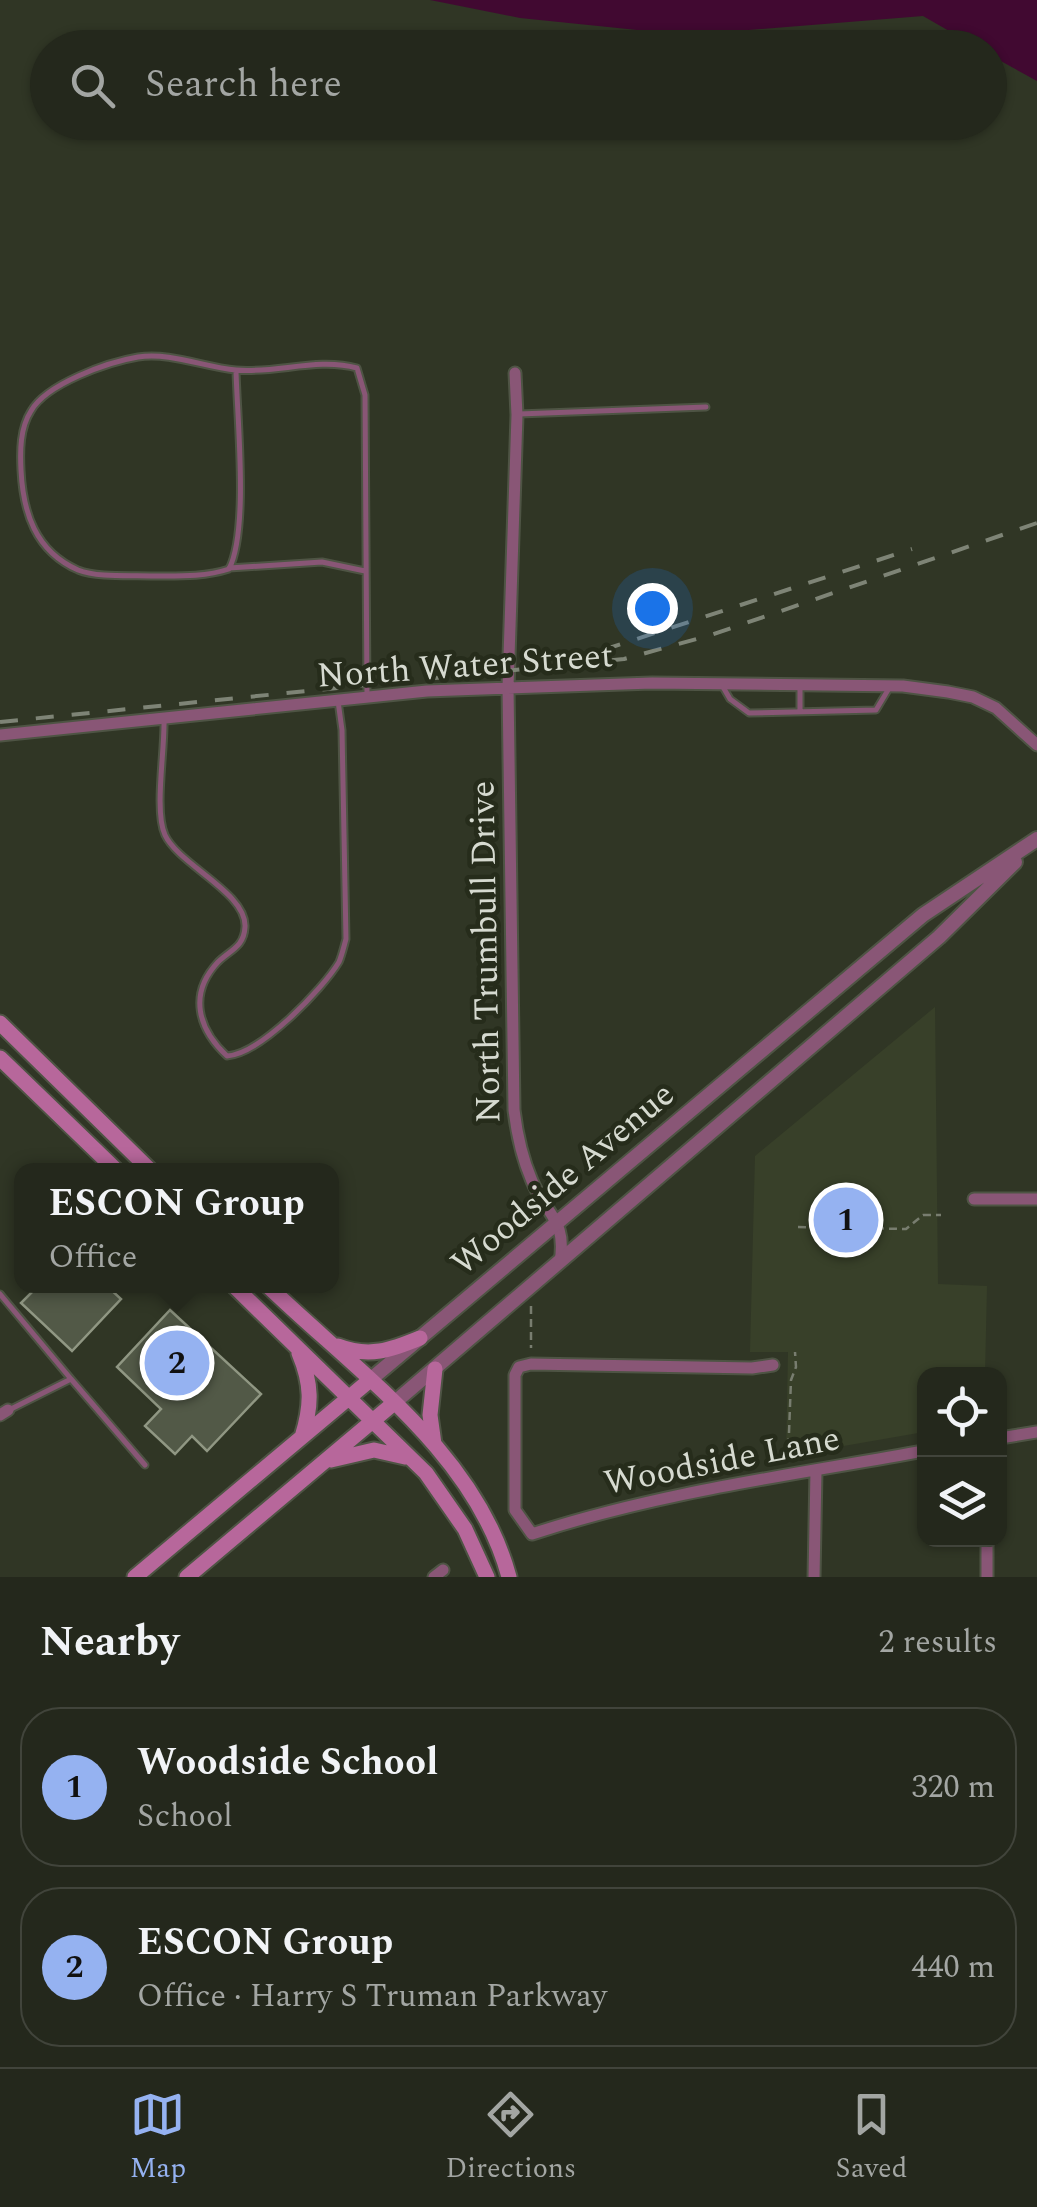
<!DOCTYPE html>
<html lang="en">
<head>
<meta charset="utf-8">
<style>
	:root { --surface:#24281c; --page:#2c3025; --text:#f1f3f6; --muted:#a3a6a3; --line:#41443b; --accent:#95b2f1 }
	body { margin:0; font-family:Spectral,serif; background:var(--page); color:var(--text) }
	.controls { position:absolute; right:30px; bottom:30px; display:grid; overflow:hidden; border-radius:20px; box-shadow:0 2px 8px #0004 }
	.controls button { width:90px; height:90px; display:grid; place-items:center; padding:0; border:0; border-bottom:2px solid var(--line); background:var(--surface); color:var(--text); font:50px sans-serif }
	.you { position:absolute; left:652px; top:608px; width:35px; height:35px; margin:-25px; border:8px solid #fff; border-radius:50%; background:#1a73e8; box-shadow:0 0 0 15px #1a73e833 }
	.badge { display:grid; place-items:center; width:65px; height:65px; border-radius:50%; background:var(--accent); color:#111; font-size:32px; font-weight:700 }
	.pin { position:absolute; translate:-50% -50%; border:5px solid #fff; box-shadow:0 2px 10px #0006 }
	.popup { position:absolute; left:14px; top:1163px; width:325px; height:130px; box-sizing:border-box; display:grid; place-content:center; border-radius:20px; background:var(--surface); filter:drop-shadow(0 2px 8px #0005); font-size:32px; white-space:nowrap; color:var(--muted) }
	.popup b { font-size:38px; color:var(--text) }
	.popup::after { content:''; position:absolute; left:50%; top:100%; margin-left:-20px; border:20px solid transparent; border-top-color:var(--surface) }
	.list { margin:0; padding:0; list-style:none }
	h2 { display:flex; justify-content:space-between; align-items:center; height:130px; margin:0; padding:0 40px; font-size:42px }
	h2 small { font-size:32px; font-weight:400; color:var(--muted) }
	.list li { display:grid; grid-template-columns:65px 1fr auto; gap:30px; align-items:center; box-sizing:border-box; height:160px; margin:0 20px 20px; padding:0 20px; border:2px solid var(--line); border-radius:40px }
	.list b { display:block; font-size:38px; white-space:nowrap }
	.list p { margin:0; font-size:32px; white-space:nowrap; color:var(--muted) }
	.list em { font-size:32px; font-style:normal; color:var(--muted) }
	.icon { flex:none; width:55px; height:55px; fill:none; stroke:currentColor; stroke-width:2; stroke-linecap:round; stroke-linejoin:round }
	.map { position:relative; flex:none; width:1037px; height:1577px; overflow:hidden }
	.search { position:absolute; background:var(--surface); box-shadow:0 2px 8px #0004; left:30px; right:30px; top:30px; height:110px; display:flex; align-items:center; gap:25px; box-sizing:border-box; padding:0 35px; border-radius:55px; color:var(--muted); font-size:38px }
	.sheet { height:490px; background:var(--surface) }
	nav { display:flex; justify-content:space-around; align-items:center; box-sizing:border-box; height:140px; border-top:2px solid var(--line); background:var(--surface); font-size:28px; color:var(--muted) }
	nav a { display:grid; justify-items:center; gap:5px }
	nav .on { color:var(--accent) }
	.map>svg:first-child { display:block }
	.built { fill:#384029 }
	.water { fill:#410931 }
	.building { fill:#525947; stroke:#909783; stroke-width:2.5 }
	.lines { fill:none; stroke-linecap:round; stroke-linejoin:round }
	.service-casing { stroke:#4e5444; stroke-width:9 }
	.minor-casing { stroke:#4e5444; stroke-width:15 }
	.tertiary-casing { stroke:#4e5444; stroke-width:18 }
	.secondary-casing { stroke:#4e5444; stroke-width:19 }
	.path { stroke:#787d6f; stroke-width:2.5; stroke-dasharray:8 5; stroke-linecap:butt }
	.service { stroke:#895676; stroke-width:5 }
	.minor { stroke:#895676; stroke-width:11 }
	.tertiary { stroke:#895676; stroke-width:14 }
	.secondary { stroke:#b7679b; stroke-width:15 }
	.rail { stroke:#7e8476; stroke-width:4; stroke-dasharray:18 18; stroke-linecap:butt }
	.labels { text-anchor:middle; dominant-baseline:central; stroke-width:9; stroke-linejoin:round; paint-order:stroke }
	.street-label { font-size:35px; fill:#d6dad0; stroke:#262c1b }
</style>
</head>
<body>
<div class="map">
<svg width="1037" height="1577" viewBox="0 0 1037 1577">
	<rect width="100%" height="100%" fill="#303625"/>
	<path class="built" d="M935,1007L938,1284L987,1286L985,1374H924V1432L786,1456L788,1352H750L755,1156Z"/>
	<path class="water" d="M430,0H1037V81L990,55V48L977,47L923,16L686,35L520,18Z"/>
	<path class="building" d="M38,1286H107L121,1299L72,1351L21,1303Z
		M170,1310L261,1394L207,1451L192,1436L175,1454L145,1426L161,1409L117,1367Z"/>
	<g class="lines">
		<g class="service-casing">
			<path id="service" d="M236,370C237,418 249,530 229,569C205,577 179,576 154,576C131,575 98,578 78,570C35,551 23,512 21,470C20,451 20,428 31,411C46,384 108,362 138,357C170,352 204,367 236,370C276,374 317,357 357,368L365,395L367,694
				M519,414L706,407
				M229,568L322,562L365,571
				M723,687L730,699L749,713L876,710L888,690
				M800,688V712
				M164,720C165,750 154,811 165,835C179,865 247,893 245,927C244,947 230,950 218,962C188,994 198,1029 227,1056C260,1054 322,990 339,962C342,955 344,946 346,939L342,730L338,701
				M0,1294L71,1379
				M11,1409L71,1379L145,1465"/>
		</g>
		<g class="minor-casing">
			<path id="minor" d="M515,373L517,415L508,687L514,1110C517,1135 522,1158 532,1181C547,1216 567,1220 560,1262
				M0,735L427,691L652,683L903,686L948,692L973,697L996,708L1037,745
				M974,1199H1037
				M773,1365L752,1368L531,1364L519,1367L515,1375V1510L532,1534C660,1492 792,1475 924,1451
				M0,1415L8,1410
				M1000,1438L1037,1432
				M434,1577L443,1570
				M814,1577L816,1471
				M987,1577V1540"/>
		</g>
		<g class="tertiary-casing">
			<path id="tertiary" d="M370,1380L923,915L1037,839
				M394,1403L939,937L1015,862"/>
		</g>
		<g class="secondary-casing">
			<path id="secondary" d="M0,1023L150,1170
				M0,1058L116,1170
				M234,1286L426,1473L465,1529L487,1577
				M268,1286C356,1371 476,1453 509,1577
				M338,1346C369,1358 391,1350 420,1338
				M299,1353C312,1384 312,1405 302,1437
				M434,1444L430,1415L435,1369
				M331,1460L374,1450L405,1457
				M135,1577L370,1380
				M187,1577L394,1403"/>
		</g>
		<path class="path" d="M798,1227L906,1229L923,1215H941
			M531,1306V1348
			M788,1459L791,1380L796,1367L795,1352"/>
		<use href="#service" class="service"/>
		<use href="#minor" class="minor"/>
		<use href="#tertiary" class="tertiary"/>
		<use href="#secondary" class="secondary"/>
		<path class="rail" d="M603,650L912,549
			M0,722L624,659L711,635L1037,523"/>
	</g>
	<g class="labels">
		<g class="street-label">
			<text transform="translate(465 666) rotate(-4)">North Water Street</text>
			<text transform="translate(486 952) rotate(-91)">North Trumbull Drive</text>
			<text transform="translate(563 1179) rotate(-40)">Woodside Avenue</text>
			<text transform="translate(722 1461) rotate(-11)">Woodside Lane</text>
		</g>
	</g>
</svg>
<div class="controls">
<button><svg class="icon" aria-label="locate" viewBox="0 0 24 24"><circle cx="12" cy="12" r="6"/><path d="M12 2v4M12 18v4M2 12h4M18 12h4"/></svg></button>
<button><svg class="icon" aria-label="layers" viewBox="0 0 24 24"><path d="M12 4l9 5-9 5-9-5zM3 14l9 5 9-5"/></svg></button>
</div>
<div class="you"></div>
<div class="pin badge" style="left:846px;top:1220px">1</div>
<div class="pin badge" style="left:177px;top:1363px">2</div>
<div class="popup"><b>ESCON Group</b>Office</div>
<div class="search"><svg class="icon" aria-label="search" viewBox="0 0 24 24"><circle cx="10" cy="10" r="6"/><path d="M15 15l6 6"/></svg>Search here</div>
</div>
<section class="sheet">
<h2>Nearby<small>2 results</small></h2>
<ul class="list">
<li><span class="badge">1</span><div><b>Woodside School</b><p>School</p></div><em>320 m</em></li>
<li><span class="badge">2</span><div><b>ESCON Group</b><p>Office · Harry S Truman Parkway</p></div><em>440 m</em></li>
</ul>
</section>
<nav>
<a class="on"><svg class="icon" aria-label="map" viewBox="0 0 24 24"><path d="M3 6l6-2 6 2 6-2v14l-6 2-6-2-6 2zM9 4v14M15 6v14"/></svg>Map</a>
<a><svg class="icon" aria-label="directions" viewBox="0 0 24 24"><path d="M12 3l9 9-9 9-9-9zM9 14v-3h6M13 9l2 2-2 2"/></svg>Directions</a>
<a><svg class="icon" aria-label="saved" viewBox="0 0 24 24"><path d="M7 4h10v16l-5-4-5 4z"/></svg>Saved</a>
</nav>
</body>
</html>
